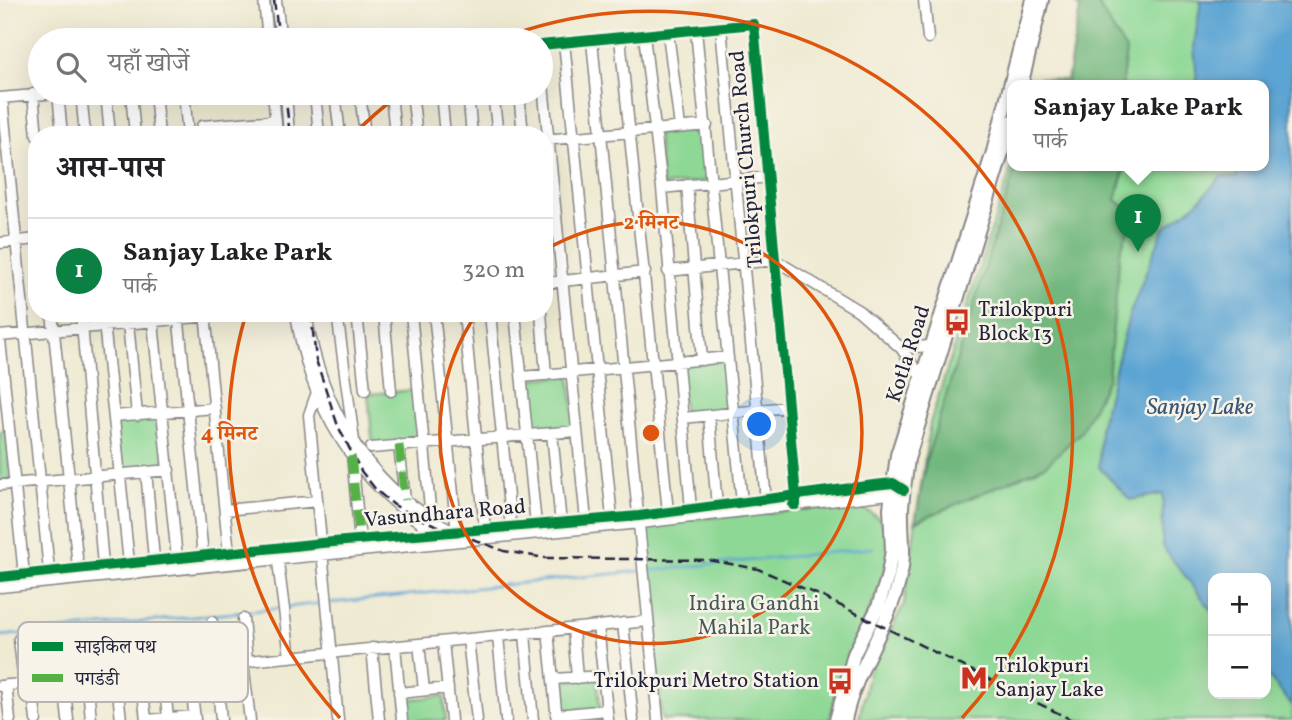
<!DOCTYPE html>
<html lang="hi">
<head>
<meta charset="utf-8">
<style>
	:root { --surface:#fff; --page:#f6f6f6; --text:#202124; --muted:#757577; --line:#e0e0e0; --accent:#0b8043 }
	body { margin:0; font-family:Vollkorn,"Noto Serif Devanagari",serif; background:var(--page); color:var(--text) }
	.controls { position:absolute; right:21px; bottom:21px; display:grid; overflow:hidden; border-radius:14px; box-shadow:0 7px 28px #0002 }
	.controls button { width:63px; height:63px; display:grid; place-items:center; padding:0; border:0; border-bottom:2px solid var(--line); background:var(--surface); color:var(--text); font:35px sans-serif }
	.you { position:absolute; left:760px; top:425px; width:24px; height:24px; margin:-18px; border:5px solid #fff; border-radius:50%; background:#1a73e8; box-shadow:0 0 0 10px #1a73e833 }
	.badge { display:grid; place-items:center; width:46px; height:46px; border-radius:50%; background:var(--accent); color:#fff; font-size:23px; font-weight:700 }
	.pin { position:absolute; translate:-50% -58px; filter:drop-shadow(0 2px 4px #0008) }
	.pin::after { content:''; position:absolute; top:37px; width:24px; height:21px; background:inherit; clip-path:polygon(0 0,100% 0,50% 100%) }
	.popup { position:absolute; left:1007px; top:80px; width:262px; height:91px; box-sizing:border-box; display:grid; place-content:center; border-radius:14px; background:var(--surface); filter:drop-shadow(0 2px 5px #0005); font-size:23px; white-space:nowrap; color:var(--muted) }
	.popup b { font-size:26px; color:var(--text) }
	.popup::after { content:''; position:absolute; left:50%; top:100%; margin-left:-14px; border:14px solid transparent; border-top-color:var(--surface) }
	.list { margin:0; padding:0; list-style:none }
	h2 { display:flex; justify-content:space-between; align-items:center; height:91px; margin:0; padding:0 28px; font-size:30px }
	h2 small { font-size:23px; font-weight:400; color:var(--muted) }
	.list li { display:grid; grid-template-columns:46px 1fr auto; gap:21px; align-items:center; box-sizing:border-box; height:105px; padding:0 28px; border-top:2px solid var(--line) }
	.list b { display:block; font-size:26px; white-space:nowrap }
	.list p { margin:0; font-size:23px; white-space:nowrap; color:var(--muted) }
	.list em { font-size:23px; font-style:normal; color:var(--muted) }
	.icon { flex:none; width:38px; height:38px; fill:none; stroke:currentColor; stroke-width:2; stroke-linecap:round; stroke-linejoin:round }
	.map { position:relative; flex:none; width:1292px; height:720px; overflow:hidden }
	.search { position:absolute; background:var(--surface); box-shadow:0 7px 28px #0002; left:28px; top:28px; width:525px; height:77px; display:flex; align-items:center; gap:18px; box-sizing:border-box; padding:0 24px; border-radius:38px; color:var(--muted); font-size:26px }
	.panel { position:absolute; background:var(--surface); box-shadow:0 7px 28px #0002; left:28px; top:126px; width:525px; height:196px; border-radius:28px }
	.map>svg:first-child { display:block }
	.green { fill:#8ed895; stroke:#587d68; stroke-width:2; fill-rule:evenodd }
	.forest { fill:#72b87e; stroke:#4a6d5c; stroke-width:2 }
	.water { fill:#5ca4d3; stroke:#3f6387; stroke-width:2 }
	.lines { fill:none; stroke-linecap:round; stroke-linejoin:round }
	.stream { stroke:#5ca4d3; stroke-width:2.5 }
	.minor-casing { stroke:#888686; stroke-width:13 }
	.major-casing { stroke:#888686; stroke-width:16 }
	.minor { stroke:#fff; stroke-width:10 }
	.major { stroke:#fff; stroke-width:12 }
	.rail { stroke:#22223b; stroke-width:2.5; stroke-dasharray:10 5; stroke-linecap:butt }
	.quiet { stroke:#55b146; stroke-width:9; stroke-dasharray:18 9; stroke-linecap:butt }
	.cycleway-casing { stroke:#f7f3e8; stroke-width:15 }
	.cycleway { stroke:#00873e; stroke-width:10 }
	.ring { fill:none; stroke:#de560e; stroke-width:3.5 }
	.labels { text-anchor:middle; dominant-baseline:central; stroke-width:5; stroke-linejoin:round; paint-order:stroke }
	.street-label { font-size:21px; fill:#22223b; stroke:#f7f3e8 }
	.poi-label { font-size:21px; fill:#22223b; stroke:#f7f3e8; text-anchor:start }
	.park-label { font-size:21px; fill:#425956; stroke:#f7f3e8 }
	.water-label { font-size:23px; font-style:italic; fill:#395678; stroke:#f7f3e8 }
	.key { fill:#f7f3e8; stroke:#b7b4b4; stroke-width:2 }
	.key-label { font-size:19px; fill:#22223b }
	.centre { fill:#de560e; stroke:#f7f3e8; stroke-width:3.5 }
	.ring-label { font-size:21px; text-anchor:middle; font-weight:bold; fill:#de560e; stroke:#f7f3e8; stroke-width:5; stroke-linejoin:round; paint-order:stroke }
</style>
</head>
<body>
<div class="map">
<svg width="1292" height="720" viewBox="0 0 1292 720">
	<rect width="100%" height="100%" fill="#f7f3e8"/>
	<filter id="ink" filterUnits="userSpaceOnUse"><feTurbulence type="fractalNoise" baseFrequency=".0143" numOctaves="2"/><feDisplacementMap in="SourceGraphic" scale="14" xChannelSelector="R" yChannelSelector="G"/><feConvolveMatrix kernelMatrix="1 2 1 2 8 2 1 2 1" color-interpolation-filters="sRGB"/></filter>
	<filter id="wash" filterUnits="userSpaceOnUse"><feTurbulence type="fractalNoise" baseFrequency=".00686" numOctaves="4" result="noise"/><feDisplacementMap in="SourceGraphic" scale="28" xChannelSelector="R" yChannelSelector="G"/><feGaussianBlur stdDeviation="1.57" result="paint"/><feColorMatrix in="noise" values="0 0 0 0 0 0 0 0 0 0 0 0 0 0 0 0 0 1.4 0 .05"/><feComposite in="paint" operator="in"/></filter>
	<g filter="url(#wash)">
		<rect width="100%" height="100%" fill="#efead2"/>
		<path class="green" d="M1073,0H1292V720H859L869,671L904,604L930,423L1012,165L1264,166V86H1037L1039,78L1067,81L1080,9ZM1213,578H1266V694H1213Z
			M703,130L708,181L662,186L657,134Z
			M725,360L730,411L684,416L679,364Z
			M570,375L575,427L529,432L524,380Z
			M414,390L419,442L373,447L368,394Z
			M160,415L166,467L120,472L115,420Z
			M6,431L11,482L0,484V432Z
			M850,506C928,518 866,612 849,653C840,674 835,698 830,720H662L642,523Z
			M598,678L600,708L559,712L556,682Z
			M444,696L446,720H404L403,700Z"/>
		<path class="forest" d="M1074,0H1104L1099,6L1126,51L1122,81L1124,86H1037L1039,78L1067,81L1080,9Z
			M1016,166H1125L1116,200L1134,214L1120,252L1108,378L1081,432L1045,466L915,522L926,461Z"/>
		<path class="water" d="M1201,0H1292V705L1266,674V578H1213V612L1162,546L1163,494L1130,500L1099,467L1100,427L1129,316L1163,229L1199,201L1221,176L1237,177L1235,169L1230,166H1264V86H1198L1197,82L1194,46Z"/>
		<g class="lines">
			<path class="stream" d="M647,571L873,548
				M330,603L640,571
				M288,607L323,603
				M0,636L282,608"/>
		</g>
	</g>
	<g filter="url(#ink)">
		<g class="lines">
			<g class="minor-casing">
				<path id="minor" d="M264,0L268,40
					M276,0L281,40
					M924,0L928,38
					M721,27L766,501
					M696,30L742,503
					M668,33L680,127
					M644,35L662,188L691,509
					M620,38L668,512
					M592,41L658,720
					M564,42L612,518
					M541,45L754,24L796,501
					M541,64L586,521
					M58,93L62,135
					M81,93L85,135
					M106,93L110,135
					M131,93L135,135
					M155,93L159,135
					M184,93L188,135
					M273,93L277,135
					M286,93L289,135
					M315,93L319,135
					M335,93L340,135
					M360,93L365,135
					M391,93L395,135
					M412,93L417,135
					M441,93L445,135
					M468,93L472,135
					M493,93L498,135
					M519,93L523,135
					M33,94L37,136
					M0,98L57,93
					M2,98L49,571
					M202,126L276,120
					M544,140L707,125
					M687,185L702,360
					M662,188L768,177
					M0,243L37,239
					M668,271L775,260L859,311L901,348L921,377
					M544,283L645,272
					M52,313L78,567
					M81,313L103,565
					M103,313L129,563
					M127,313L137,415
					M152,313L177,558
					M178,313L203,555
					M205,313L229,554
					M296,313C309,407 357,485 438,534
					M306,313C320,406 368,490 456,532
					M337,313L354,441
					M357,313L365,390
					M384,313L391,391
					M411,313L431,518
					M434,313L457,532
					M464,313L485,530
					M490,313L511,528
					M515,313L536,525
					M541,313L546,375
					M0,336L239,313
					M0,340L24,575
					M901,348L931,346
					M522,377L728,357
					M323,387L316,395L309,415L338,720
					M114,416L215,408
					M709,416L717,506
					M683,418L788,407
					M552,433L561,524
					M399,445L405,500
					M371,448L577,431
					M352,455L360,542
					M146,471L154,559
					M0,485L169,470
					M225,510L317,501
					M277,554L290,657
					M0,577L322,543L639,516L874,485L893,483L899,487
					M0,587L640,523L898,493
					M243,619L247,661
					M212,622L221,720
					M623,623L633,720
					M598,626L608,720
					M573,629L577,678
					M548,631L557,720
					M525,634L533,720
					M498,636L506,720
					M19,639L24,683
					M468,639L477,720
					M443,642L451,720
					M419,644L424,690
					M395,646L402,720
					M372,648L379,720
					M243,662L250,720
					M189,667L195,720
					M163,670L168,718
					M141,672L146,720
					M116,674L121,720
					M87,676L91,720
					M553,679L604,676
					M64,680L68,720
					M32,683L36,720
					M6,685L10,720
					M0,686L648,621
					M399,693L448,688
					M556,715L607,710
					M146,720L194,716"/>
			</g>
			<g class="major-casing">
				<path id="major" d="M1021,86L1042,0
					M836,720L854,654L878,607L888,575L892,550L890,508L897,455L993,152L1032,0
					M845,720C855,670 888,628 900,578C906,554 901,532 902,508C903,492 906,475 908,459L1012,121"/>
			</g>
			<use href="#minor" class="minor"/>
			<use href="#major" class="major"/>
			<path class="rail" d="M274,0L279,40
				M285,93L290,135
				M311,313L316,360L338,426L361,471L377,491L394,505L420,519L504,551L545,558L708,560L758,569L819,595L1072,720"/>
			<path class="quiet" d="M399,445L405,500
				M351,456L360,542"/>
			<g class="cycleway-casing">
				<path id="cycleway" d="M541,45L754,24L796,496V505H793
					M0,577L322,543L639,516L874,485L893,483L904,490"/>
			</g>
			<use href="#cycleway" class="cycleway"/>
		</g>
	</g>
	<g class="ring">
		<path d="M545 250A211 211 0 1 1 477 313"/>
		<path d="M340 718A422 422 0 0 1 245 317M353 135A422 422 0 0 1 400 94M500 39A422 422 0 0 1 962 718"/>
	</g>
	<defs>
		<g id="bus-bare" transform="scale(2.1)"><path d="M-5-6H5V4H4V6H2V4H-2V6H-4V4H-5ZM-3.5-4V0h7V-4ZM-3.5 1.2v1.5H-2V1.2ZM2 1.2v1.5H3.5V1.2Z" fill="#c8321e" stroke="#f7f3e8" stroke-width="2.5" paint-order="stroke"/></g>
		<g id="metro-bare" transform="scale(2.1)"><path d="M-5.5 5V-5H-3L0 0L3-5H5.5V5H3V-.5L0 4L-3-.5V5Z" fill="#c8321e" stroke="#f7f3e8" stroke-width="2.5" paint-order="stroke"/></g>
	</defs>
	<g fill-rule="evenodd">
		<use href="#bus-bare" x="957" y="322"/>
		<use href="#metro-bare" x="974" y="678"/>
		<use href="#bus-bare" x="840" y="681"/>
	</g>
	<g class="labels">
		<g class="street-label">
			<text transform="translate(747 159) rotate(-95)">Trilokpuri Church Road</text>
			<text transform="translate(909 354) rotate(-72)">Kotla Road</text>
			<text transform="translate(445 514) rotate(-5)">Vasundhara Road</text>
		</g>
		<g class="poi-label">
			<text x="978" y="310">Trilokpuri<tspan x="978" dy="24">Block 13</tspan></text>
			<text x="995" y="666">Trilokpuri<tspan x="995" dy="24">Sanjay Lake</tspan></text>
			<text x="819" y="681" text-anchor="end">Trilokpuri Metro Station</text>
		</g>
		<g class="park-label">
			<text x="754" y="604">Indira Gandhi<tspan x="754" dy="24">Mahila Park</tspan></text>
		</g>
		<g class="water-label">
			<text x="1200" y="408">Sanjay Lake</text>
		</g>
	</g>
	<rect x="18" y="622" width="230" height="80" rx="10" class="key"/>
	<rect x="32" y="642" width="31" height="9" fill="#00873e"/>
	<rect x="32" y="674" width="31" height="8" fill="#55b146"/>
	<g class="key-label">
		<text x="75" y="653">साइकिल पथ</text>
		<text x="75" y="685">पगडंडी</text>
	</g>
	<circle cx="651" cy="433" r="10" class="centre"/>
	<g class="ring-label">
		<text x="651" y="229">2 मिनट</text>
		<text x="229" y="440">4 मिनट</text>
	</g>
</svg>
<div class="controls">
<button>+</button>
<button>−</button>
</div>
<div class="you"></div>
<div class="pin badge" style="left:1138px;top:252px">1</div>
<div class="popup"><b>Sanjay Lake Park</b>पार्क</div>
<div class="search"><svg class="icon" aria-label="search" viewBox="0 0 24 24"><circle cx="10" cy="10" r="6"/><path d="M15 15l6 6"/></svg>यहाँ खोजें</div>
<section class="panel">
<h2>आस-पास<small></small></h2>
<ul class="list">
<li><span class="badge">1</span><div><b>Sanjay Lake Park</b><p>पार्क</p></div><em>320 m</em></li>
</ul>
</section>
</div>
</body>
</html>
